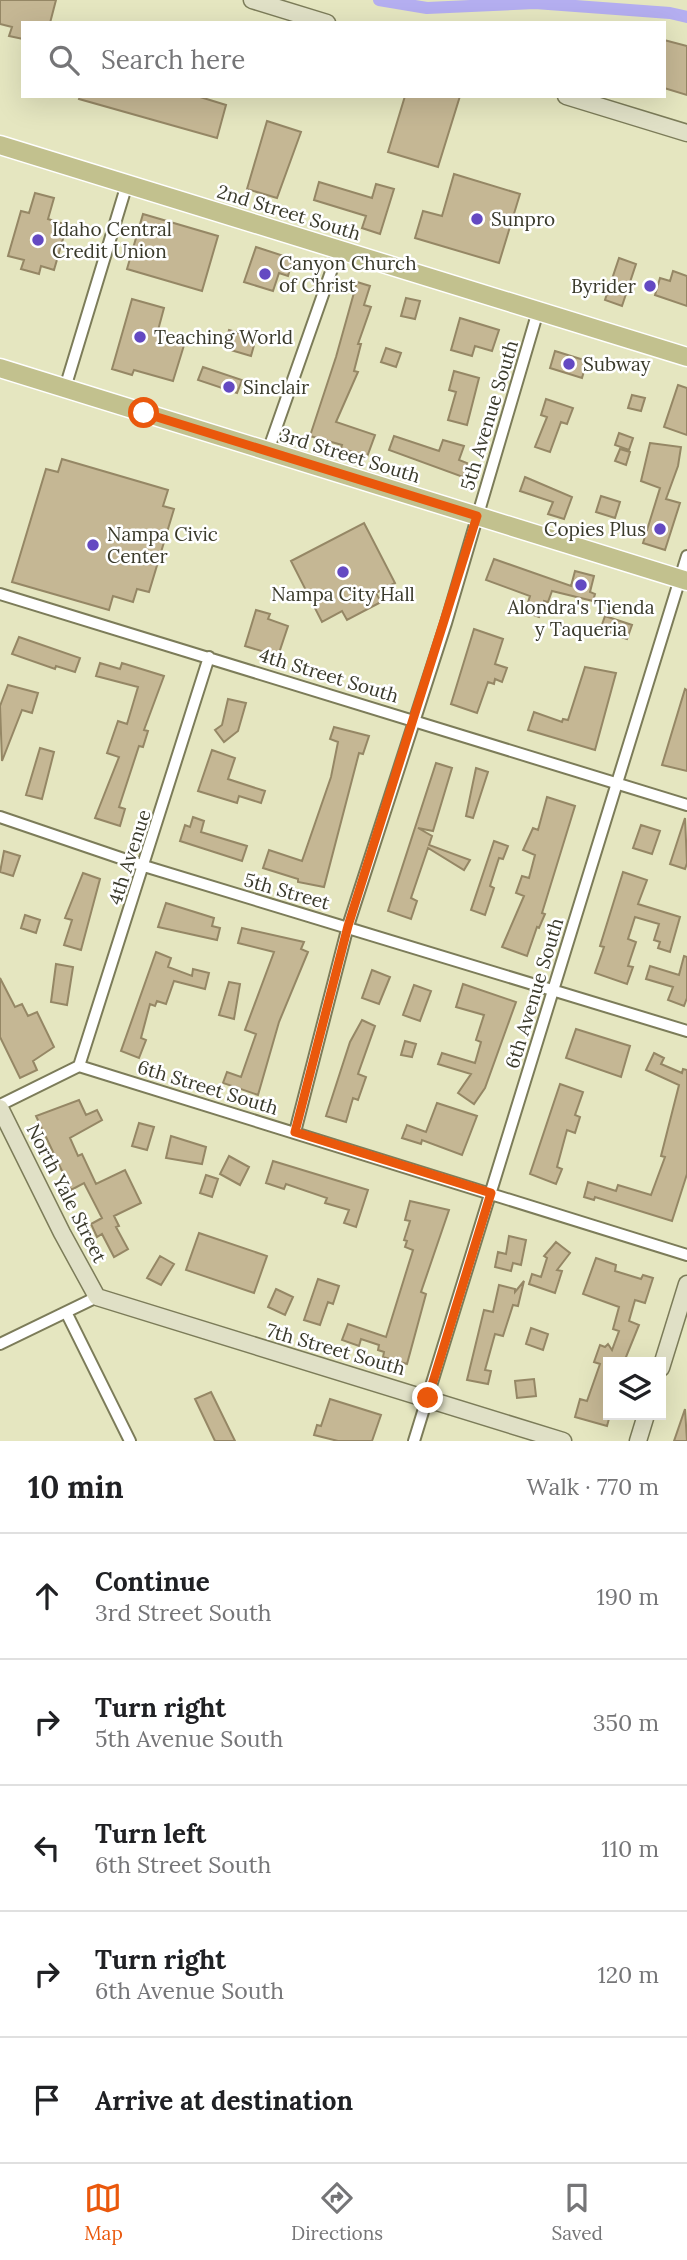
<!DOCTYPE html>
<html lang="en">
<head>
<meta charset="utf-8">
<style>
	:root { --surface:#fff; --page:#f2f2f2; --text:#202124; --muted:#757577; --line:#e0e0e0; --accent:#ea580c }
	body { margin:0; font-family:Lora,serif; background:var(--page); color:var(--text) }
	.controls { position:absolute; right:21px; bottom:21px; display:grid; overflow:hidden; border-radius:0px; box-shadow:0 7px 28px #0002 }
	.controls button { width:63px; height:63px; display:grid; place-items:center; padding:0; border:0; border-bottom:2px solid var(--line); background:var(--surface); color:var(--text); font:35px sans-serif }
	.stop { position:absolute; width:21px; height:21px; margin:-16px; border:5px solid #ea580c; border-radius:50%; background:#fff }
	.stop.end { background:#ea580c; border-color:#fff; box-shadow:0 2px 7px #0008 }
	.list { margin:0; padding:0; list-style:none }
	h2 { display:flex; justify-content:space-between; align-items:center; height:91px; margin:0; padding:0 28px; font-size:30px }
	h2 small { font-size:23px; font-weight:400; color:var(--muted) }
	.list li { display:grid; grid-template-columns:46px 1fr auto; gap:21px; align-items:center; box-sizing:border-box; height:126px; padding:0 28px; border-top:2px solid var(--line) }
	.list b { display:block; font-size:26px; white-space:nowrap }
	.list p { margin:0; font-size:23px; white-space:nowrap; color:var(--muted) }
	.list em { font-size:23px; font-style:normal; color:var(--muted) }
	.icon { flex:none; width:38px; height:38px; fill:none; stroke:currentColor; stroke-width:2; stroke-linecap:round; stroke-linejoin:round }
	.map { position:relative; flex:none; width:687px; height:1441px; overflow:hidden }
	.search { position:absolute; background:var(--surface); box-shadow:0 7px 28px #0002; left:21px; right:21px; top:21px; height:77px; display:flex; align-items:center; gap:18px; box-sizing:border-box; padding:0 24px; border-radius:0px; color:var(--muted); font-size:26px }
	.sheet { height:721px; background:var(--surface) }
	nav { display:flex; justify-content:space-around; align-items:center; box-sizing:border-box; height:98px; border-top:2px solid var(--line); background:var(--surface); font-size:19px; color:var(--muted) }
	nav a { display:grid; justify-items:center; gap:4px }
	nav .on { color:var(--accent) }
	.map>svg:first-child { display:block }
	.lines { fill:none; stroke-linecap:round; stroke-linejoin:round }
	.canal { stroke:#b4aef0; stroke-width:12 }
	.building { fill:#c5b794; stroke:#958765; stroke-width:2 }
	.street-casing { stroke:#7c7c59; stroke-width:14 }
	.secondary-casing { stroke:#7c7c59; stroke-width:19 }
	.primary-casing { stroke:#fff; stroke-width:21 }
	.street { stroke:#fff; stroke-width:10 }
	.secondary { stroke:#e0e0c6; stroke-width:16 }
	.primary { stroke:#c2c18e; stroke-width:18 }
	.route { stroke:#ea580c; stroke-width:9 }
	.poi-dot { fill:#6449c2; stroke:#fff; stroke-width:2.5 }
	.labels { text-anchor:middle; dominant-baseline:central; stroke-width:5; stroke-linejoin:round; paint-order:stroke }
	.street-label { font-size:19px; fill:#3a3a2b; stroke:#fff }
	.poi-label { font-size:19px; fill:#3a3a2b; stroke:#fff; text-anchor:start }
</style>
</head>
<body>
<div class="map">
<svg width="687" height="1441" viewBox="0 0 687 1441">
	<rect width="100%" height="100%" fill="#e5e6c0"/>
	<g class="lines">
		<path class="canal" d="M379,0L427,8L535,3L670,13L687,17"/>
	</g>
	<path class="building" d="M0,0H56L50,23H23V39L9,36L12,27L0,24Z
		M664,40L687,46V95L664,88Z
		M80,96H197L226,105L217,138L79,99Z
		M405,96H460L438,167L388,152Z
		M267,121L301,132L277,198L247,189Z
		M454,174L520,194L499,263L415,238L423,211L442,216Z
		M319,182L372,198L376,184L394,189L380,234L362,228L366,216L314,200Z
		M35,193L54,198L48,219L67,225L54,270L41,266L39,274L21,269L24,260L8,256L21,211L29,213Z
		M143,214L218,236L202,291L127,269Z
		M256,247L293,259L288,276L279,273L273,291L244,282Z
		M619,258L636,264L622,306L605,300Z
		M673,271L687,276V306L655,295L660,278L670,281Z
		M357,282L370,286L364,305L371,307L358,344H361L354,371L358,372L336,422L375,435L367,457L341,448L342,445L310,436L336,357Z
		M406,298L420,301L415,319L401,316Z
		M132,299L164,308L157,334L185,342L173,381L134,370L132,375L112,369Z
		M460,318L499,330L492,351L475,346L472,356L451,350Z
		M229,330L256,338L251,356L224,348Z
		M386,348L401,353L396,367L381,362Z
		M555,351L587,361L582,378L550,368Z
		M203,367L242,380L237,393L198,380Z
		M454,371L479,378L467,425L448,420L456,392L449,390Z
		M678,385L687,388V435L664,427Z
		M632,395L645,398L641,411L628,408Z
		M546,399L573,408L567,424L561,422L550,452L535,447L547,417L541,415Z
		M619,433L633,438L629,450L615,445Z
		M394,436L439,451L443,440L464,446L459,460L467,463L463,477L389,450Z
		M650,443L681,447L678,466L666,499L680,503L665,550L643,543L660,488L641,481Z
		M620,449L630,452L626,465L615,461Z
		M62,459L168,490L163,506L174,509L149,592L137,589L133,602L113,596L109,610L12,582L46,469L58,472Z
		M525,477L572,497L564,519L548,514L553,502L520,491Z
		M601,496L620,502L615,518L596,512Z
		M364,523L395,583L376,593L381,602L347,620L342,611L322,622L291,561Z
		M494,559L571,586L575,571L594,576L590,592L595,594L593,601L552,591L548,602L544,601L539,617L525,612L530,596L486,580Z
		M256,610L270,614L268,619L288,626L278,656L245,646Z
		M605,616L632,625L627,639L600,630Z
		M474,629L503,639L495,664L507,668L502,682L495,679L494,684L488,682L477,713L451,704Z
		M19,637L80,658L75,672L56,666L55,669L12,654Z
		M100,663L120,669L122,663L164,676L144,730L148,731L143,747L139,746L119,807L125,809L120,826L95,818L119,757L107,753L118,721L127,724L138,687L96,676Z
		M585,667L616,673L595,750L528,730L534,712L562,722L563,719L568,720Z
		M8,685L38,693L32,713L22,710L2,761L0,706Z
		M685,689L687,690V771L662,765Z
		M228,699L246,703L238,731L224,742L215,730L222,725Z
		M334,727L369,736L363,754L359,753L324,887L298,882V879L263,868L269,850L302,861L331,777L338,742L330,739Z
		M40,748L54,752L42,799L26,795Z
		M212,750L235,758L228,779L265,791L261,803L239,796L237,803L198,791Z
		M436,763L452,768L433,831L418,828L432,836L429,845L470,860L464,870L428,848L411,898L417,901L411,919L388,911Z
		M476,768L488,772L473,818L466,816Z
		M547,797L575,806L542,913L545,914L539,928L537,927L527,956L502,947L524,896L516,893L522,876L529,878L535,855L523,850L533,828L538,830Z
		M193,817L204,821L201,832L247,846L242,861L180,841L185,825L190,827Z
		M685,818L687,863L685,869L670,864Z
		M641,825L660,831L652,854L633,848Z
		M494,841L508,846L503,859L499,858L490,886L494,888L485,915L471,910Z
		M4,851L20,856L13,876L0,872Z
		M623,872L647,880L638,904L680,917L670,952L658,948L660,942L654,940L659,924L635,917L628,939L636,942L628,966L633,967L627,984L595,973L604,947L600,946Z
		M83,873L100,879L81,950L64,945L72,920L65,918Z
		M166,903L214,918L212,926L220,928L217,940L158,927Z
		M25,915L40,920L36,933L21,928Z
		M242,928L304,942L301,949L308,952L279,1022L258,1095L223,1083L227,1072L241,1077L256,1034L245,1030L274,952L238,943Z
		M156,952L171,958L168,967L192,976L193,969L209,973L205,989L174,981L166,1004L157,1001L155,1006L150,1004L141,1038L146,1040L139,1058L121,1051Z
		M684,956L687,957V998L684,1006L668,1000L673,987L646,979L650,966L679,975Z
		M56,964L73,967L67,1005L51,1002Z
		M372,970L390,977L379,1004L362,998Z
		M0,978L15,1007L22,1004L28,1016L37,1012L54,1047L33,1061L37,1070L20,1078L0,1037Z
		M229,982L240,984L234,1019L219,1015Z
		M463,984L516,1002L485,1088L474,1104L458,1093L471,1074L438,1064L442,1053L475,1063L481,1042L476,1040L484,1015L456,1007Z
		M414,985L431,991L420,1021L403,1015Z
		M362,1020L375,1026L358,1074L366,1077L358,1100L353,1098L346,1122L326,1116L350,1042Z
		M576,1029L630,1046L621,1077L566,1058Z
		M405,1041L416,1044L412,1057L401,1055Z
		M654,1053L664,1058L661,1064L682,1073L683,1069L687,1070V1174L672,1221L595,1197L594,1200L584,1197L588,1182L616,1191L618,1185L651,1195L665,1157L661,1156L679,1085L646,1070Z
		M560,1084L583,1092L575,1115L580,1117L575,1133L567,1130L557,1167L562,1169L556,1184L530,1174Z
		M79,1100L86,1115L97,1110L102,1120L70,1138L78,1156L82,1154L96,1184L125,1170L141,1203L114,1216L119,1226L116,1227L128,1249L114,1257L102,1234L97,1237L91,1224L102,1218L84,1183L71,1190L36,1116Z
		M437,1103L477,1116L462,1155L422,1140L421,1144L402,1138L407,1125L426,1132Z
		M139,1123L154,1127L147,1150L132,1146Z
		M171,1136L206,1147L202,1164L166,1158Z
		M229,1156L249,1167L240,1185L220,1174Z
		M273,1161L368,1190L356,1227L344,1223L349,1210L325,1203L327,1198L286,1184L284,1189L266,1183Z
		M206,1175L218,1179L212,1197L200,1193Z
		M410,1201L449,1210L421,1292L426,1294L407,1364L383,1357L384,1352L378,1350L379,1345L361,1339L359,1346L342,1340L348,1324L386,1337L413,1250L405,1247L407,1241L404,1240L410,1221L405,1220Z
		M199,1233L267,1256L254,1293L186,1270Z
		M509,1236L526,1240L521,1265L513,1263L511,1271L495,1267L498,1252L506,1254Z
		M556,1242L570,1253L557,1270L562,1271L555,1293L529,1284L532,1274L541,1277L547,1258L544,1256Z
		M160,1256L174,1264L161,1285L147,1278Z
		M596,1258L616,1265L615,1271L641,1279L643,1275L653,1278L645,1303L635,1300L629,1321L639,1325L624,1362H608L610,1415L607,1426L575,1417L580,1399L587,1401L600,1364L594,1362L600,1345L605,1347L608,1344L612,1350L619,1331L613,1329L619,1307L583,1294Z
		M318,1279L339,1286L333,1304L328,1302L320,1325L304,1320Z
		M524,1281L518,1306L513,1305L503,1336L495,1334L485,1370L491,1371L488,1384L467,1380L484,1310L493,1312L499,1285L515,1289V1292Z
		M276,1289L293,1297L285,1315L268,1307Z
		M531,1328L548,1334L543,1350L526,1344Z
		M534,1379L536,1396L517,1398L515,1381Z
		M211,1392L235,1441H215L195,1399Z
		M330,1399L381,1415L372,1441H338L314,1435L317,1425L321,1426Z
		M685,1409L687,1441H674Z"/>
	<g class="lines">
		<g class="street-casing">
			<path id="street" d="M65,388L127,184
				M268,451L339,249
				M0,594L687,805
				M0,817L144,866L687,1031
				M79,1066L687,1255
				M79,1066L209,657
				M0,1105L79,1066
				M295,1132L348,926L446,623L538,311
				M66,1312L130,1441
				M0,1344L97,1297
				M414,1441L687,556"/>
		</g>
		<g class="secondary-casing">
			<path id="secondary" d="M252,0L327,23
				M566,96L687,133
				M0,1108L62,1233L97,1297L563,1441
				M661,1368L687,1284
				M638,1441L646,1415"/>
		</g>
		<g class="primary-casing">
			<path id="primary" d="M0,145L687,357
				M0,368L687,581"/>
		</g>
		<use href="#street" class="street"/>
		<use href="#secondary" class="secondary"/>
		<use href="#primary" class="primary"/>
	</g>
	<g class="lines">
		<path class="route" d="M144,413L477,516L348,926L295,1132L491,1193L428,1398"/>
	</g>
	<g class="poi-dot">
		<circle cx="477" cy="219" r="7"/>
		<circle cx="38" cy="240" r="7"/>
		<circle cx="265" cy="274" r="7"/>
		<circle cx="650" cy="286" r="7"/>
		<circle cx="140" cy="337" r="7"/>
		<circle cx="569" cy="364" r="7"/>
		<circle cx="229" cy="387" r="7"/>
		<circle cx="660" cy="529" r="7"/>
		<circle cx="93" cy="545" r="7"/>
		<circle cx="343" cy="572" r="7"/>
		<circle cx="581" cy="585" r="7"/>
	</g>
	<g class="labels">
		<g class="street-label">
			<text transform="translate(289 212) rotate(17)">2nd Street South</text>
			<text transform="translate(489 415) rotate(-73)">5th Avenue South</text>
			<text transform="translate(350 455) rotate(17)">3rd Street South</text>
			<text transform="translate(329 675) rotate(17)">4th Street South</text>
			<text transform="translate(129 857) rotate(-72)">4th Avenue</text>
			<text transform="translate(287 891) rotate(16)">5th Street</text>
			<text transform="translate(534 993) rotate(-73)">6th Avenue South</text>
			<text transform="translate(208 1087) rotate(17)">6th Street South</text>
			<text transform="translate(67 1193) rotate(63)">North Yale Street</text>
			<text transform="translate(336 1349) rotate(16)">7th Street South</text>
		</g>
		<g class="poi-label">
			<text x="491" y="219">Sunpro</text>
			<text x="52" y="229">Idaho Central<tspan x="52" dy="22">Credit Union</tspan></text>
			<text x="279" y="263">Canyon Church<tspan x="279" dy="22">of Christ</tspan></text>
			<text x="636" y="286" text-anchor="end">Byrider</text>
			<text x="154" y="337">Teaching World</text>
			<text x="583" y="364">Subway</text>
			<text x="243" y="387">Sinclair</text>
			<text x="646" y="529" text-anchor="end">Copies Plus</text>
			<text x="107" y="534">Nampa Civic<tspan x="107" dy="22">Center</tspan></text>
			<text x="343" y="594" text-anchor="middle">Nampa City Hall</text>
			<text x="581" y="607" text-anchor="middle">Alondra's Tienda<tspan x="581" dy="22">y Taqueria</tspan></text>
		</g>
	</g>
</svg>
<div class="controls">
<button><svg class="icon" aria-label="layers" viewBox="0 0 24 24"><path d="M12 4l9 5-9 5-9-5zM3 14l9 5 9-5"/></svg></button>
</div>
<div class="stop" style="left:144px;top:413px"></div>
<div class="stop end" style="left:428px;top:1398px"></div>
<div class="search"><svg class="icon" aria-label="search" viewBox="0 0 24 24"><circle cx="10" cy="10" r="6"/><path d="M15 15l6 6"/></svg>Search here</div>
</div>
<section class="sheet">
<h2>10 min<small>Walk · 770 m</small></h2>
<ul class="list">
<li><svg class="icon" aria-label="ahead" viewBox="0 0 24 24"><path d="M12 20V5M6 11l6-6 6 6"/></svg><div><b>Continue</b><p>3rd Street South</p></div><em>190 m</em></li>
<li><svg class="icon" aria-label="right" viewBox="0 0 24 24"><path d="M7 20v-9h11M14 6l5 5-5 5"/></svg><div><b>Turn right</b><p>5th Avenue South</p></div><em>350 m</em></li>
<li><svg class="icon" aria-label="left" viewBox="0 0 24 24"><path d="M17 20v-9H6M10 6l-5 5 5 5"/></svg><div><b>Turn left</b><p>6th Street South</p></div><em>110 m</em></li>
<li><svg class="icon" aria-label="right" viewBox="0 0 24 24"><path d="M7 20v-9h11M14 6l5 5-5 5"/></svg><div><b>Turn right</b><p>6th Avenue South</p></div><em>120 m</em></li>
<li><svg class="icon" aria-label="arrive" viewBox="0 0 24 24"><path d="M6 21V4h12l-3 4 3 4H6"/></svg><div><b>Arrive at destination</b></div></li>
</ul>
</section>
<nav>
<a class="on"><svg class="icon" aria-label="map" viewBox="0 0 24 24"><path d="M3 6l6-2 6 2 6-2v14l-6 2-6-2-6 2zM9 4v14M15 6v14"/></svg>Map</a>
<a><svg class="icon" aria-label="directions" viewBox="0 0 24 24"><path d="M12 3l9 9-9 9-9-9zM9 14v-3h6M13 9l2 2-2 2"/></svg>Directions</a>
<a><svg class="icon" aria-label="saved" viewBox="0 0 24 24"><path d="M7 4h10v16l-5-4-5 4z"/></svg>Saved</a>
</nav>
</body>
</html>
